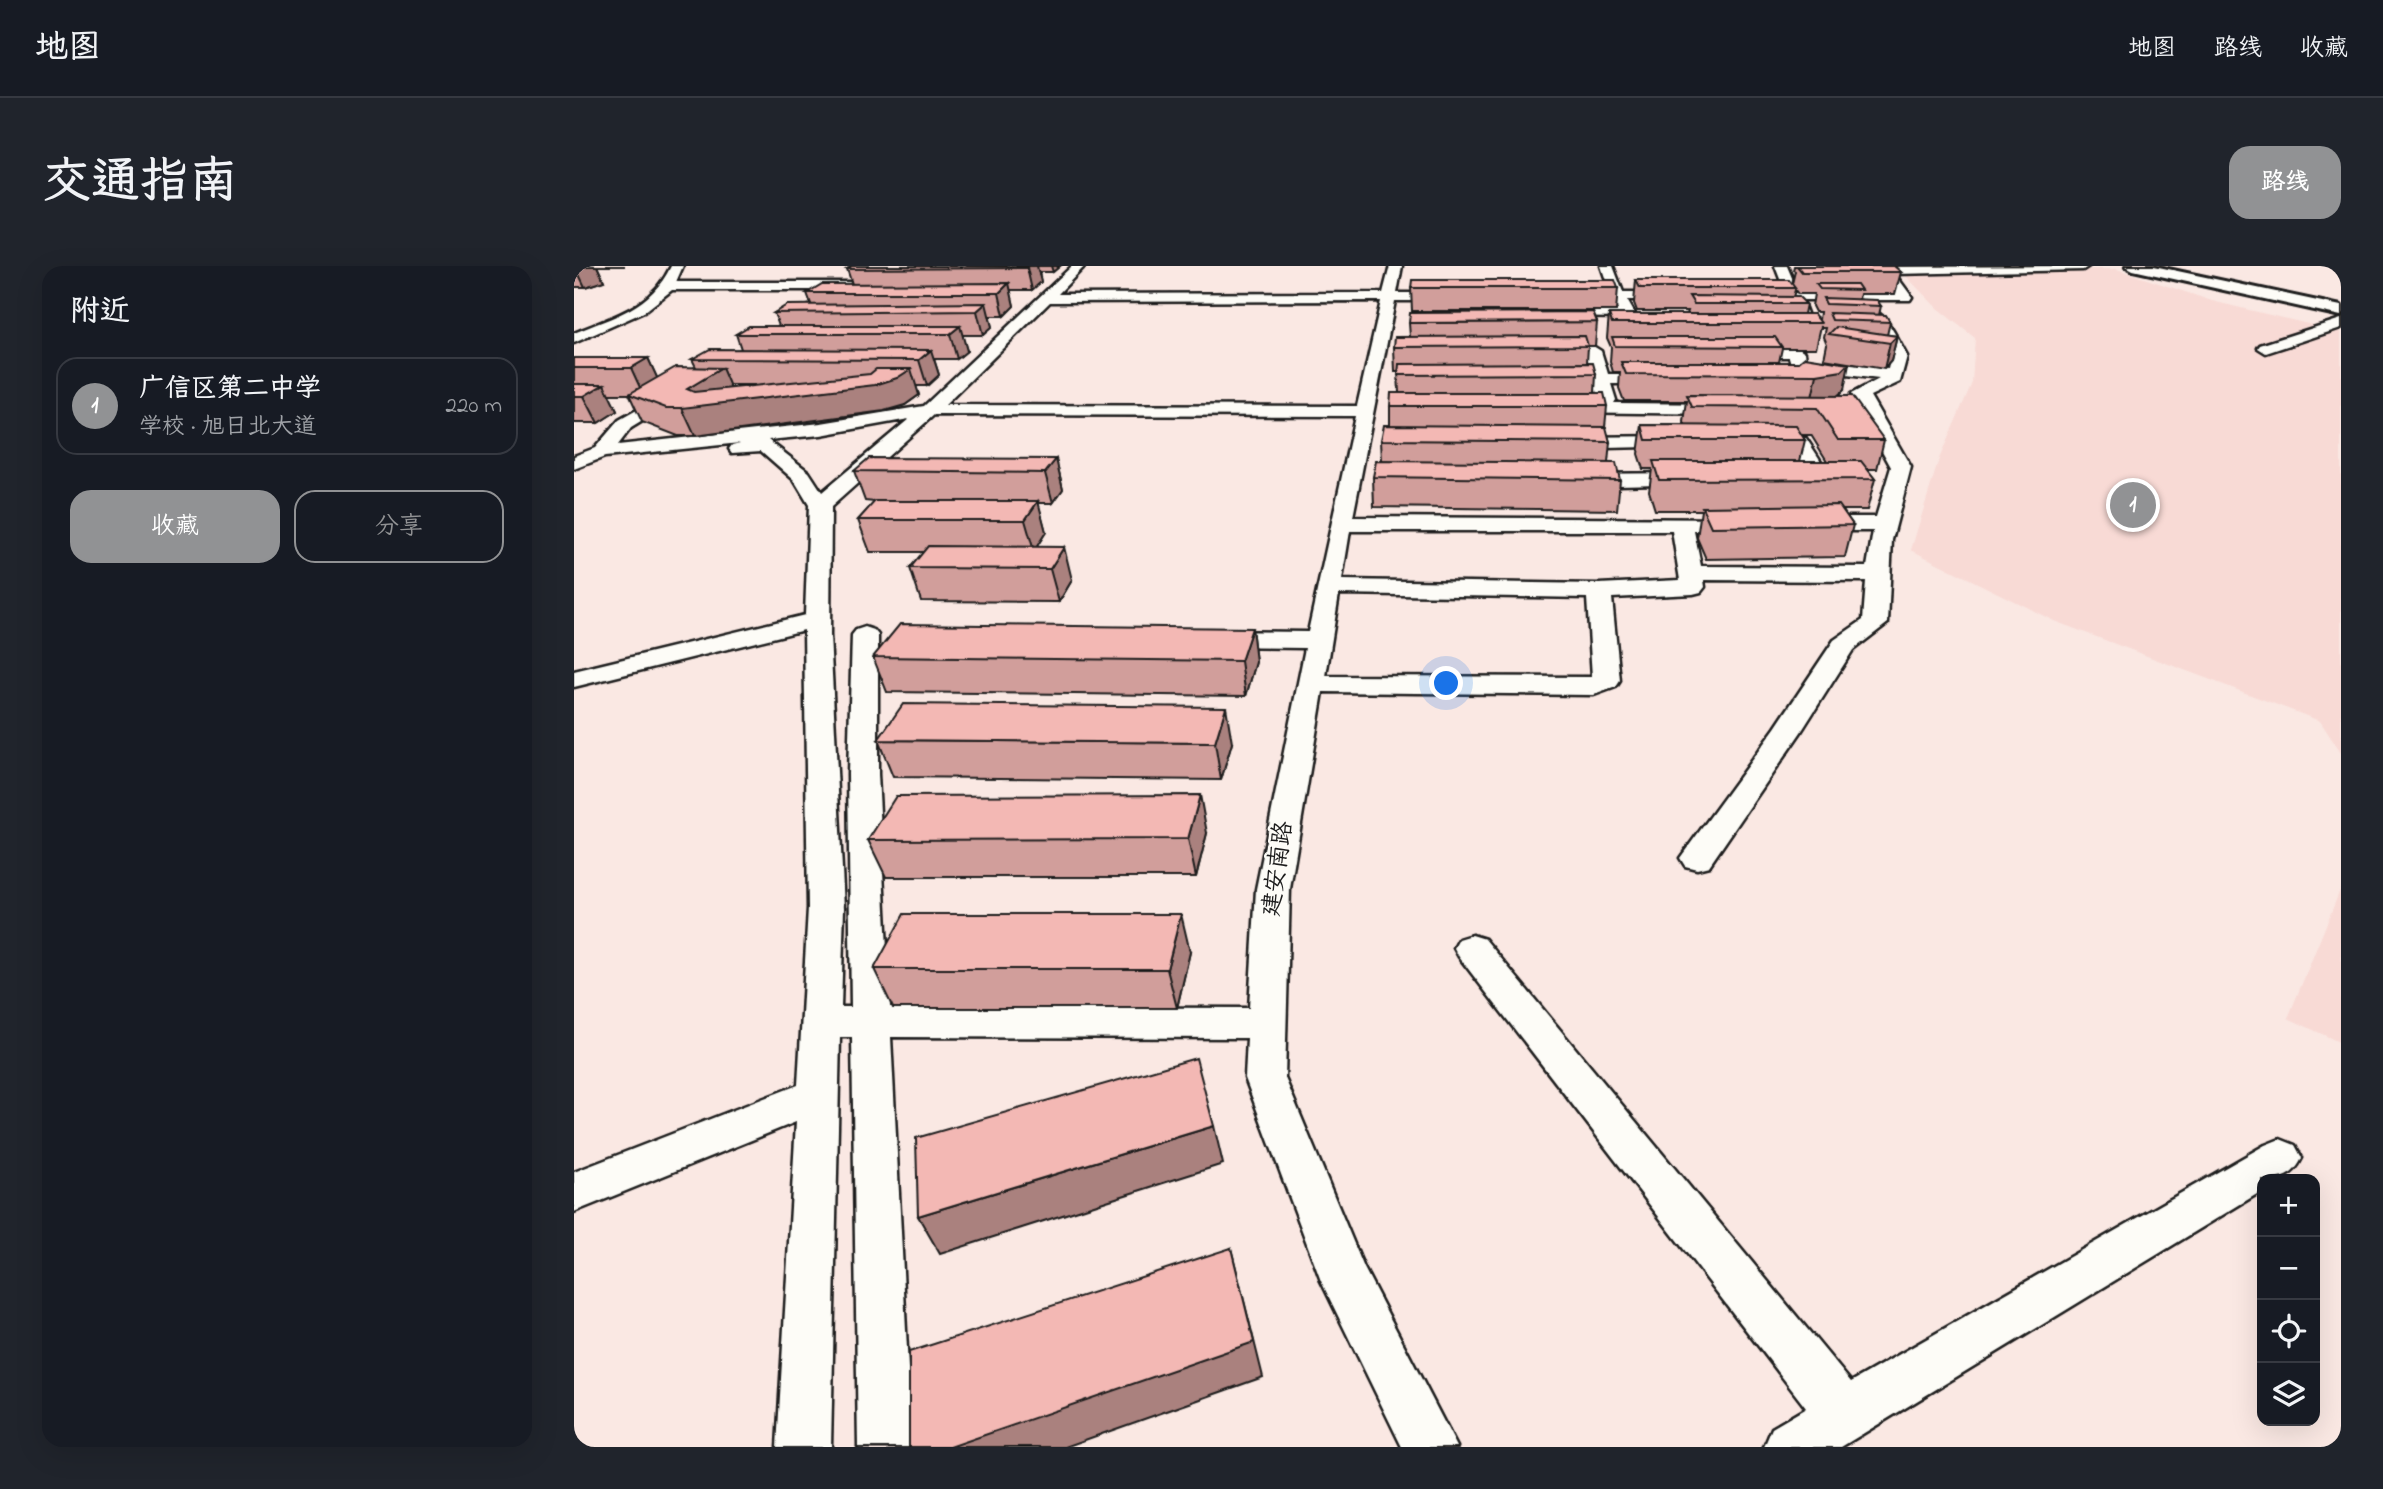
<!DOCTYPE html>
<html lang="zh">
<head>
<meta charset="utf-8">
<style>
	:root { --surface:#171b24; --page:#20242c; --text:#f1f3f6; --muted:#9ea1a6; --line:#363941; --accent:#919294 }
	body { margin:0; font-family:"Indie Flower","LXGW WenKai TC",sans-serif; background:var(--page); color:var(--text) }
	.controls { position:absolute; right:21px; bottom:21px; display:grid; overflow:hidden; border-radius:14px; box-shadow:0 7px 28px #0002 }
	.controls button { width:63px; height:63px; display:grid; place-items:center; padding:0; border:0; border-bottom:2px solid var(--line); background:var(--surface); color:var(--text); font:35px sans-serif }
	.you { position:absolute; left:873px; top:418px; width:24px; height:24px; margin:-18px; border:5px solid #fff; border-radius:50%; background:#1a73e8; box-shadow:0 0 0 10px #1a73e833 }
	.badge { display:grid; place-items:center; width:46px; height:46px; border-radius:50%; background:var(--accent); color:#fff; font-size:23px; font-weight:700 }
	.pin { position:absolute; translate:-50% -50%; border:4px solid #fff; box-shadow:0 2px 7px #0006 }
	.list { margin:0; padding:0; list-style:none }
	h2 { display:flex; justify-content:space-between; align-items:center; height:91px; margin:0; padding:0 28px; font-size:30px }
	h2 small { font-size:23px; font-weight:400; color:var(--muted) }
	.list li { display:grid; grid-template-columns:46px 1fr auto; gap:21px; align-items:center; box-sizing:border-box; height:98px; margin:0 14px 14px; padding:0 14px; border:2px solid var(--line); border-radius:21px }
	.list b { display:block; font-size:26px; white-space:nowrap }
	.list p { margin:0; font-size:23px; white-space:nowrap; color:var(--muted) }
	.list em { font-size:23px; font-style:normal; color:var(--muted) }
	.actions { display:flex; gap:14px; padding:21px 28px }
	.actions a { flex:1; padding:16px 0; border:2px solid var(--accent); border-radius:21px; text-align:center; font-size:24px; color:var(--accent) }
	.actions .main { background:var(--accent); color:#fff }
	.icon { flex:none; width:38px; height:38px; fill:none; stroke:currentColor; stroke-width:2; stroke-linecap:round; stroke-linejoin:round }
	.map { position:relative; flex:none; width:1767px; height:1181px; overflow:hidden; border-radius:21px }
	header { display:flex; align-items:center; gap:42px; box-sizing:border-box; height:98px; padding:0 35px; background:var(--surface); border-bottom:2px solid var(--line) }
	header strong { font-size:33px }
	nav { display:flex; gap:38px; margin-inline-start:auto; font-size:24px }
	.intro { display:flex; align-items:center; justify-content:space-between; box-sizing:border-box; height:168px; padding:0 42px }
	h1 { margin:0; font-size:49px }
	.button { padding:18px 32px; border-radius:21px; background:var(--accent); color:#fff; font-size:24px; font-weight:700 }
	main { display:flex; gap:42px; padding:0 42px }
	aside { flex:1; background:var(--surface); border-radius:21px; box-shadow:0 7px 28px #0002 }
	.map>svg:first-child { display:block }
	.built { fill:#f8dad5 }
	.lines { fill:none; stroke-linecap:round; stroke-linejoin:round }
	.minor-casing { stroke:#1c1c1c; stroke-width:5 }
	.tertiary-casing { stroke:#1c1c1c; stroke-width:6 }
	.minor { fill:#fdfcf7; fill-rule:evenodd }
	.tertiary { fill:#fdfcf7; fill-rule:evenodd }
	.wall { fill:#d19e9b; stroke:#1c1c1c; stroke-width:2; fill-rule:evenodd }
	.shaded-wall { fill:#aa817e; stroke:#1c1c1c; stroke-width:2 }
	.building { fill:#f3b8b4; stroke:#1c1c1c; stroke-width:2 }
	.labels { text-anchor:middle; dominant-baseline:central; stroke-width:5; stroke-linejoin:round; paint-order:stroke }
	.street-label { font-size:24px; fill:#1c1c1c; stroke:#fdfcf7 }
</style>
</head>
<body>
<header>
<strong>地图</strong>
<nav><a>地图</a><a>路线</a><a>收藏</a></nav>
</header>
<div class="intro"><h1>交通指南</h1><a class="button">路线</a></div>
<main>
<aside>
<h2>附近<small></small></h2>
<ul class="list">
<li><span class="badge">1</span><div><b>广信区第二中学</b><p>学校 · 旭日北大道</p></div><em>220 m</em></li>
</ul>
<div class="actions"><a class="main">收藏</a><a>分享</a></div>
</aside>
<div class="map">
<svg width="1767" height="1181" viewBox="0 0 1767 1181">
	<rect width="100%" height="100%" fill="#fae8e3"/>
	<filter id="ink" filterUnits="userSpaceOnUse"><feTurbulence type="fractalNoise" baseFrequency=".0143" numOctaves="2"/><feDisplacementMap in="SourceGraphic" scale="14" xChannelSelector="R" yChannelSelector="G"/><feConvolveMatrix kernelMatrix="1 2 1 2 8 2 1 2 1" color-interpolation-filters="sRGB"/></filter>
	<g filter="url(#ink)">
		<path class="built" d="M1543,3L1638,35L1767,66V487L1746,455L1480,355L1337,284L1365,193L1398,117L1401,72L1363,42L1328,6Z
			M1767,622V777L1714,752Z"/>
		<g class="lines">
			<g class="minor-casing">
				<path id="minor" d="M97,0H109L102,16H275L282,20L275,24H98L70,46L0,77V67C41,50 77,42 97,0Z
					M498,0H511L484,28L809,27L816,0H828L823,27H838L845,31L838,35H821L779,251L1177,253L1180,258L1177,263L1169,265H1120L1127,300L1293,301L1299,265H1233L1225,263L1222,258L1225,253L1233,251H1302L1317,201L1277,128L1305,113L1224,103L1218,101L1215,91H1161L1153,86L1155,83L1223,81L1231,86L1232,94L1314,103L1317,90L1301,62L1289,46L1296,42C1314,48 1324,75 1333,90L1326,116L1296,130L1337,201L1318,274L1314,357L1279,384L1227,466L1135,600L1123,603L1111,600L1106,592L1201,462L1260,374L1289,354L1292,315L1130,314L1131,321L1127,326L1119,328L1038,332L1046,415L1042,421L1020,429L749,426L716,623L711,812L790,1002L883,1181H828L747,1015L671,812L673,772L317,771L338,1181H284L278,771H266L257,1181H203L222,856L0,946V906L224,819L234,642L230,364L0,421V405L231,349L235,239L220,214L187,185L158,187L155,183L158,179L166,177L31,191L0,203V190L21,182L45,154L102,122L111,127L108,131L57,162L44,179L247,157L350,140ZM807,35L783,140L371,139L476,36ZM360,149L781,150L734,366L634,365L625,368L621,373L625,378L634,381L731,382L682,623L675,742L316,741L304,508V369L300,364L291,361L282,364L278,369L274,508L277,741H267L270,642L256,369L257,241ZM335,153L248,226L235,206L194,174L247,169ZM776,265H1098L1106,314L1025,318L768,314ZM765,328L1013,332L1018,411L752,410Z
					M1027,0H1039L1049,26H1104L1111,30L1104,34H1053L1061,48L1054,52L970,51L968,48L975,44H1044L1039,34H1022L1015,30L1022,26H1036Z
					M1201,0H1213L1224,26L1321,27L1306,4L1307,1L1515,0L1509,4L1321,8L1338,31L1336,34H1228L1234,50L1227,54L1220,50L1214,34H1175L1168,30L1175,26H1211Z
					M1767,53V62L1692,87L1684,82L1686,79Z
					M1019,80L1027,85L1034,108H1090L1098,113L1090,118H1037L1042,134L1040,137L1155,138L1164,143L1155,148L982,146L979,142L988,137H1026L1020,118H976L968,113L976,108H1017L1012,90L970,91L962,86L970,81Z
					M1110,170L1119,176L1117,180L989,183L980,177L989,171Z
					M1189,170L1232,172L1258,212L1255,216H1216L1213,212L1216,208L1234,206L1219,182L1182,180L1180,176Z
					M1120,207L1127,209L1130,213L1127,217L1003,220L996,218L993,214L996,210L1003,208Z
					M898,669L911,673L1277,1116L1691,879L1706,873L1721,879L1728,892C1719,911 1709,913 1688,913V925L1267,1181H1190L1198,1162L1232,1142L885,691L880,682L885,673Z"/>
			</g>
			<g class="tertiary-casing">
				<path id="tertiary" d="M1552,0H1580L1767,40V50L1559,4Z"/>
			</g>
			<use href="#minor" class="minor"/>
			<use href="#tertiary" class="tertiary"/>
		</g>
		<path class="wall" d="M0,0H51H23L30,15L11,21H0Z
			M278,0H486L479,6H465L467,16L458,24H436L440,40L430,50H415L418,61L409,69H388L393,85L383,93H360L365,109L353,120H342L345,129L331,139L310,145L121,170H104L68,156L55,128H34L43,145L24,157H0V92H74L83,112L122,101L118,93L167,83L162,68L205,60L200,47L237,38L233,27L278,18L273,3ZM155,119H181L156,122Z
			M1220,0H1320L1327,6L1321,28H1286L1285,33L1307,40L1305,49L1316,56L1313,69L1323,70L1317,95L1310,103L1250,93L1253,78L1250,71L1252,62H1247V60L1242,82H1208L1205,96H1225L1270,124L1264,130L1310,174L1303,203H1293L1301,213L1293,244H1268L1279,259L1271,291L1132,293L1123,272L1127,244H1081L1075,225L1078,203H1069L1064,188L1068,159H1111L1110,156L1113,135H1050L1045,122L1046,106H1039L1036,96L1037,81L1033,72L1035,48H1113L1114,45H1063L1060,37L1062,14L1218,18L1221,5L1219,4ZM1221,24L1224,28H1240L1238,40L1241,46H1246L1245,54L1230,48L1232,38L1219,31ZM1227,169H1237L1253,195H1226L1231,174Z
			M837,22H1044L1042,45H838Z
			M1023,56L1021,80H1014L1013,97L1022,108L1021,127L1033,140L1031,161L1036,176L1034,197L1046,214L1043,244L800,241L799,211L808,195L807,174L816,159V140L825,127L824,106H821L820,81L836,71L835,57Z
			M482,193L489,223L479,237H464L472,266L462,281L498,314L485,336L347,335L336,302L350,286H296L284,254L301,236L291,235L280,205Z
			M678,362L682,396L672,430L313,426L299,391Z
			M304,474L658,477L647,514L319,511Z
			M633,567L622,611H312L294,574Z
			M616,686L603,742H319L300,703Z"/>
		<path class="shaded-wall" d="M1,0H23L30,15L11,21Z
			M455,0H463L467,16L458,24L453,2Z
			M477,0H486L479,6Z
			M435,17L440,40L430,50L425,27Z
			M412,37L418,61L409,69L403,45Z
			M386,60L393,85L383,93L376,68Z
			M1323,70L1317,95L1310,103L1316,77Z
			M357,84L365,109L353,120L345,94Z
			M74,92L86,118L69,128L57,102Z
			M1275,98L1270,124L1262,131L1237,136L1243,109Z
			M148,102L159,128L337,103L345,129L331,139L310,145L121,170L108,142L113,123Z
			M30,118L43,145L24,157L10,130Z
			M482,193L489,223L479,237L471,207Z
			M464,235L472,266L460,285L451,254Z
			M490,281L498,314L485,336L476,303Z
			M678,362L682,396L672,430L667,395Z
			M652,441L658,477L647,514L641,477Z
			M626,529L633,567L622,611L614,573Z
			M607,648L616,686L603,742L593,703Z
			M640,860L649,898L366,988L344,950Z
			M657,982L689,1111L491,1181H376Z"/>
		<path class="building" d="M278,0H455L453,2L273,3Z
			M1223,0H1320L1327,6H1228Z
			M838,14H1041L1044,22H837Z
			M1062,14H1215L1221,22H1066Z
			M435,17L425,27H233L248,18Z
			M1242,18H1283L1287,24L1246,23Z
			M1115,30L1225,31L1232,38H1120Z
			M1249,32L1303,34L1307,40L1252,38Z
			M412,37L403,45L200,47L213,39Z
			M1019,46L1023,56L835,57L836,47Z
			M1255,47L1312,49L1316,56L1258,54Z
			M1035,48H1240L1247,57H1038Z
			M175,60H386L376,68H162Z
			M1262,61L1323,70L1316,77L1255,68Z
			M1011,70L1014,80L820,81L821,71Z
			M1038,71H1201L1208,81L1041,80Z
			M136,83L357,84L345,94L118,93Z
			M1231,91L1275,98L1268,105L1243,109L1052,108L1047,96H1225Z
			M0,92H74L57,102H0Z
			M1019,97L1022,108L824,109L825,98Z
			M102,101L148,102L113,123L120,126L296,108L302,103H337L323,112L301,119L108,142H92L55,128Z
			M0,118H30L10,130H0Z
			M817,127H1030L1033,140H816Z
			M1113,129L1278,130L1310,174H1264L1243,142L1118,141Z
			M810,159L1032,161L1036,176L807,174Z
			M1068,159L1222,160L1231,174H1072Z
			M295,192L482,193L471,207L280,205Z
			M802,195L1042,197L1046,214L799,211Z
			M1079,195H1287L1301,213L1085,214Z
			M301,235H464L451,254H284Z
			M1265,239L1279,259L1137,261L1128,241Z
			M354,280L490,281L476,303L336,302Z
			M326,358L678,362L667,395L299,391Z
			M329,438L652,441L641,477L304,474Z
			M626,529L614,573L294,574L322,530Z
			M330,648H607L593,703H300Z
			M622,792L640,860L344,950L342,872Z
			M657,982L680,1076L376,1181H335V1086Z"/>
	</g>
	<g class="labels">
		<g class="street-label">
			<text transform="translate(705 603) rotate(-82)">建安南路</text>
		</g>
	</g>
</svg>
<div class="controls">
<button>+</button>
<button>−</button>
<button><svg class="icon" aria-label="locate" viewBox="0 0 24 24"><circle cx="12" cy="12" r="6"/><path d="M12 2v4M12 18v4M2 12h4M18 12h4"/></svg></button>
<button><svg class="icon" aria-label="layers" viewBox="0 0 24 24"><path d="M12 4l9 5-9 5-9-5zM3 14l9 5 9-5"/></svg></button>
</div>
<div class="you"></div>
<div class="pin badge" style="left:1559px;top:239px">1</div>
</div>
</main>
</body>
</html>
